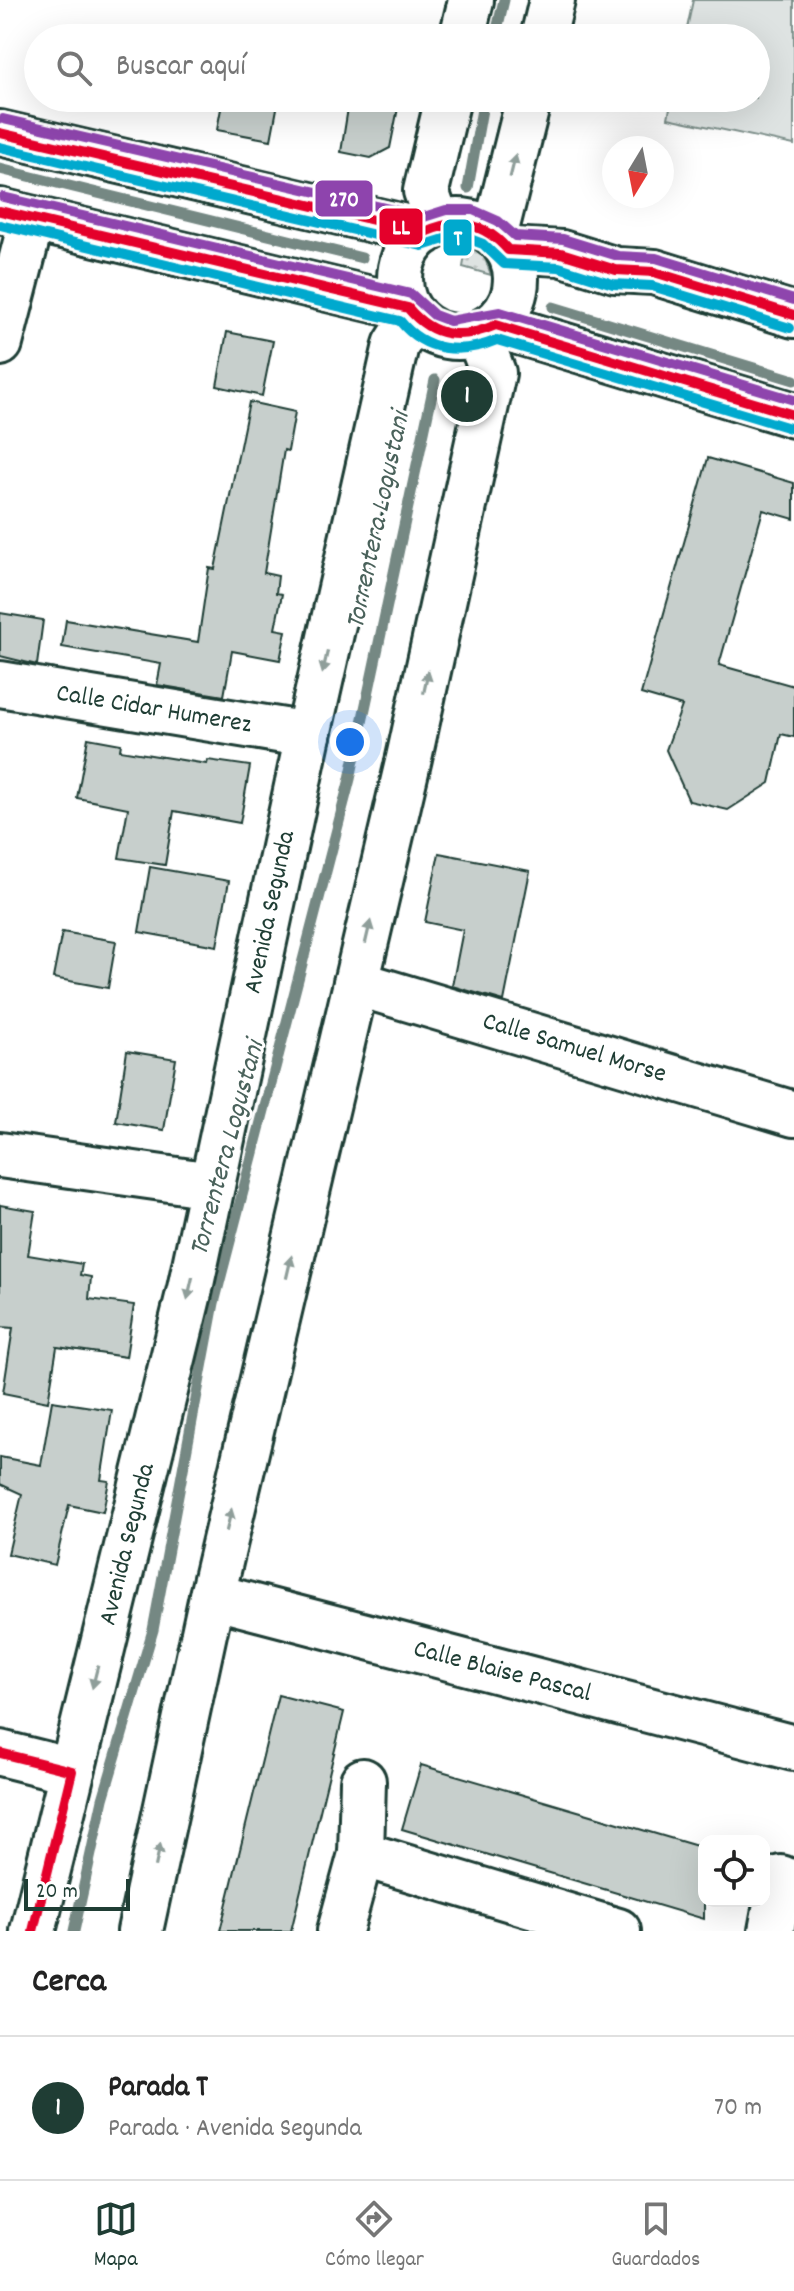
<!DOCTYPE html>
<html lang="es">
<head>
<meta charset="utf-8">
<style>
	:root { --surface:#fff; --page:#f6f6f6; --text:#222; --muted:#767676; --line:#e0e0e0; --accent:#1f3d34 }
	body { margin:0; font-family:Dekko,sans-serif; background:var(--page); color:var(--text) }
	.controls { position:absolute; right:24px; bottom:24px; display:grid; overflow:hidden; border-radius:16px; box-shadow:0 8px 32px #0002 }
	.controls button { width:72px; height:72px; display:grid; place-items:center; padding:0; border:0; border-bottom:2px solid var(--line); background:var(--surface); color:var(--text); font:40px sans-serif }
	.compass { position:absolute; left:602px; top:136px; width:72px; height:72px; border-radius:50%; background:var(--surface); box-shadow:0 8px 32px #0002; rotate:190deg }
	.scale { position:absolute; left:24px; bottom:20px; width:106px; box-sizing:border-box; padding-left:8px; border:4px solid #1f3d34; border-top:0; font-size:22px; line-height:28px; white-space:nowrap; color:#1f3d34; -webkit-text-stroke:6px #fff; paint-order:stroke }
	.you { position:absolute; left:350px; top:742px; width:28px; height:28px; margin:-20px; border:6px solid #fff; border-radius:50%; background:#1a73e8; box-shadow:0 0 0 12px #1a73e833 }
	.badge { display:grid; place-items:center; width:52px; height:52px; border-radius:50%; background:var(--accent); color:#fff; font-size:26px; font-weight:700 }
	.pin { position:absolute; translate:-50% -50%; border:4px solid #fff; box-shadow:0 2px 8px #0006 }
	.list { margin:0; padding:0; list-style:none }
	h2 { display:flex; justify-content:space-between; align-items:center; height:104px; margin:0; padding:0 32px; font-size:34px }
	h2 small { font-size:26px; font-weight:400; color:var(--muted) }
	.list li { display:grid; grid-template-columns:52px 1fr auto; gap:24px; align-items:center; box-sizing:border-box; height:144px; padding:0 32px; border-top:2px solid var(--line) }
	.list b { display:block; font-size:30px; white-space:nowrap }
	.list p { margin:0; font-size:26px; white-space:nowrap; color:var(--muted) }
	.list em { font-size:26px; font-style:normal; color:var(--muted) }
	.icon { flex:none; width:44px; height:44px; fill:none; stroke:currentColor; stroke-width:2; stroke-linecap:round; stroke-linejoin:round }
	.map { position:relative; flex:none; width:794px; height:1931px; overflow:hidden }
	.search { position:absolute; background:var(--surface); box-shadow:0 8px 32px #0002; left:24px; right:24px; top:24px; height:88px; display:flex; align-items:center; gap:20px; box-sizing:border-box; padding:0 28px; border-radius:44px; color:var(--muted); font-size:30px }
	.sheet { height:248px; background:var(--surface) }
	nav { display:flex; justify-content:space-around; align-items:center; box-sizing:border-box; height:112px; border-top:2px solid var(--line); background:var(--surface); font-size:22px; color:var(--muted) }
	nav a { display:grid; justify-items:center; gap:4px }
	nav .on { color:var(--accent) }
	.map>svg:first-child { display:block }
	.grass { fill:url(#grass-dots); stroke:#7e908b; stroke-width:2 }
	.pitch { fill:#dee3e2; stroke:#7e908b; stroke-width:2 }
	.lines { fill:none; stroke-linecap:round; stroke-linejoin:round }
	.stream { stroke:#758883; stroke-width:11 }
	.building { fill:#c7cfcc; stroke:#1f3d34; stroke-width:2 }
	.minor-casing { stroke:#1f3d34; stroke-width:50 }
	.major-casing { stroke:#1f3d34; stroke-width:50 }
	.minor { stroke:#fff; stroke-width:44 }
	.major { stroke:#fff; stroke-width:44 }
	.bus-1-casing { stroke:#fff; stroke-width:16 }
	.bus-2-casing { stroke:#fff; stroke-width:16 }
	.bus-3-casing { stroke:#fff; stroke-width:16 }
	.bus-1 { stroke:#e4002b; stroke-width:10 }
	.bus-2 { stroke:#00a9ce; stroke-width:10 }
	.bus-3 { stroke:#8e44ad; stroke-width:10 }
	.oneway { fill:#8f9e9a }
	.labels { text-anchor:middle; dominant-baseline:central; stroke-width:6; stroke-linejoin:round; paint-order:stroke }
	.street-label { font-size:26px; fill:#1f3d34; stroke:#fff }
	.water-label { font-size:28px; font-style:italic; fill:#4a625b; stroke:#fff }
	.line-badge { stroke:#fff; stroke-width:3 }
	.badge-label { font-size:22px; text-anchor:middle; font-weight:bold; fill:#fff }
</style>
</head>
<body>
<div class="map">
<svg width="794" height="1931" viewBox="0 0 794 1931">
	<defs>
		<pattern id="grass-dots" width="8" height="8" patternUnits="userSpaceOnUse" patternTransform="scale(2)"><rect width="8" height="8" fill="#dee3e2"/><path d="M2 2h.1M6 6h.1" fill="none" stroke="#bec4c2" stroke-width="1.8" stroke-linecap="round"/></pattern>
	</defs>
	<rect width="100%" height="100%" fill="#fff"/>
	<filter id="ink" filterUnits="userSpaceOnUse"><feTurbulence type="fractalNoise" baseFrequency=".0125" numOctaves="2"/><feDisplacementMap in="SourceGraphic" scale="16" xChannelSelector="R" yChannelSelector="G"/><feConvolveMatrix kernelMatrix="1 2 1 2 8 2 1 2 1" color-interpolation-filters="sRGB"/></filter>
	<g filter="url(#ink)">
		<path class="grass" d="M467,244L484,256L491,275L463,267Z"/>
		<path class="pitch" d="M693,0H794V145L668,118L672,98H756V38H685Z"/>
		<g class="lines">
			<path class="stream" d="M495,38L504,0
				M0,169L362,258
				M468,188L484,98
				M553,307L794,380
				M74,1931L103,1799L153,1630L214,1303L350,779L435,380"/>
		</g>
		<path class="building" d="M223,98H279L271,140L217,130Z
			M357,98H400L390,148L371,158L341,152L348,108L355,110Z
			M227,332L273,341L262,396L217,386Z
			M249,402L295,412L288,451L284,450L264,573L278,576L276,593L282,594L275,629L286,631L280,660L232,651L224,696L157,685L161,664L62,647L66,620L198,642L209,568L215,569Z
			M708,458L794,483V519L763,510L719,665L794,686V737L781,734L770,783L728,810L689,801L666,750L682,706L641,694Z
			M0,613L43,620L37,665L0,656Z
			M88,738L121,744L120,750L207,764L208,760L250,766L240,823L174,811L165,865L119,858L128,808L77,798Z
			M439,853L530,871L504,1001L452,986L463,930L425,922Z
			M150,867L229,881L217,946L139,932Z
			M62,932L116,941L108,988L53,978Z
			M127,1051L176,1059L164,1130L116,1122Z
			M0,1205L35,1211L28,1255L82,1264L80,1275L91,1277L89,1299L134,1305L126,1357L57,1347L48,1402L3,1393L13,1328L0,1327Z
			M52,1401L112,1410L101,1480L109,1481L103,1512L69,1505L55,1565L8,1554L22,1494L0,1484V1457L41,1465Z
			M278,1695L344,1712L291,1931H220Z
			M421,1765L704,1848V1919L402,1829Z"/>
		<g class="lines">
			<g class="minor-casing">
				<g id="minor">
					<path d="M0,343L32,219"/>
					<path id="s1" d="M0,684L308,735"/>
					<path id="s2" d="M356,983L794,1114"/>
					<path d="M0,1155L212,1185"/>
					<path id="s3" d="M212,1596L794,1748"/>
					<path d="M0,1753L72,1771"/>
					<path d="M361,1854L618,1931"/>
					<path id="s4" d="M33,1931L190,1289L308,735L396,345L414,317"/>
					<path d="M140,1931L212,1596L409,758L493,373L478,334"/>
					<path d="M340,1931L361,1854L363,1781"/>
					<path d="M771,1931L781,1878"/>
				</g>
			</g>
			<g class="major-casing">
				<path id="major" d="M462,38L471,0
					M543,38L552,0
					M0,133L425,232
					M0,211L408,308
					M400 279a58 58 0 1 1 116 0a58 58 0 1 1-116 0Z
					M438,225L426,191L448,98
					M495,234L529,98
					M508,250L561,253L616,270L654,272L794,315
					M496,325L794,415"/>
			</g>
			<use href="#minor" class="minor"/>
			<use href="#major" class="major"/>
			<g class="bus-1-casing">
				<path id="bus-1" d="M0,133L425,232C458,217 485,223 508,250L561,253L616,270L654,272L794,315
					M0,211L408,308C433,338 461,340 496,325L794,415
					M0,1753L72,1771L33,1931"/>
			</g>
			<g class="bus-2-casing">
				<path id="bus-2" d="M0,147L422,246L451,237L467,238L483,244L504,264L559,267L613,284L652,286L790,328
					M0,225L400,321C425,352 461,355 497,340L790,428"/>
			</g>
			<g class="bus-3-casing">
				<path id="bus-3" d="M3,119L424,217L446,210H473L498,221L515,236L563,239L618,256L656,258L794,300
					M3,197L411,294L434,315L450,321L500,312L794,400"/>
			</g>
			<use href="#bus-1" class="bus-1"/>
			<use href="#bus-2" class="bus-2"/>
			<use href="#bus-3" class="bus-3"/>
		</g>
		<defs><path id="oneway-solid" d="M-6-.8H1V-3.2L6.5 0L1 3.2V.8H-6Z" transform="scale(2)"/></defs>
		<g class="oneway">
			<use href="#oneway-solid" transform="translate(513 166) rotate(-76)"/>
			<use href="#oneway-solid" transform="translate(325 662) rotate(103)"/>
			<use href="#oneway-solid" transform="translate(426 682) rotate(-78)"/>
			<use href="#oneway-solid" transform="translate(368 932) rotate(-77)"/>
			<use href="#oneway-solid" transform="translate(289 1267) rotate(-77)"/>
			<use href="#oneway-solid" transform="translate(190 1288) rotate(103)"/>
			<use href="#oneway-solid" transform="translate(229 1520) rotate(-77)"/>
			<use href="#oneway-solid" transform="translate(95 1677) rotate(104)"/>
			<use href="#oneway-solid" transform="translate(158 1855) rotate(-78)"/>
		</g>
	</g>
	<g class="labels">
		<g class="street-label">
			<text stroke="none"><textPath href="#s1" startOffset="156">Calle Cidar Humerez</textPath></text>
			<text stroke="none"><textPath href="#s4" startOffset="1046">Avenida Segunda</textPath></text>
			<text stroke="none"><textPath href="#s2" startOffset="228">Calle Samuel Morse</textPath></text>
			<text stroke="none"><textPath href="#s4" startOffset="398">Avenida Segunda</textPath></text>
			<text stroke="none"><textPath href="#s3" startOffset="300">Calle Blaise Pascal</textPath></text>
		</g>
		<g class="water-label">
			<text transform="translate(380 521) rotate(-78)">Torrentera Logustani</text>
			<text transform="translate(229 1149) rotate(-75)">Torrentera Logustani</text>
		</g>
	</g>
	<g class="line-badge">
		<rect x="314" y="179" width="60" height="39" rx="8" fill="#8e44ad"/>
		<rect x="378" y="207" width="46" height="39" rx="8" fill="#e4002b"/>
		<rect x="442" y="218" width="31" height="39" rx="8" fill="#00a9ce"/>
	</g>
	<g class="badge-label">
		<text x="344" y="206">270</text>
		<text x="401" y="234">LL</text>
		<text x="458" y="245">T</text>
	</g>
</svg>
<div class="controls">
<button><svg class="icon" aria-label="locate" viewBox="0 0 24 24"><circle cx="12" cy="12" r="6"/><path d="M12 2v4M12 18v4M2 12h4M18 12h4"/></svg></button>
</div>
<svg class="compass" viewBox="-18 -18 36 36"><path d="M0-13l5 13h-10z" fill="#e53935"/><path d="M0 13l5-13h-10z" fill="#767676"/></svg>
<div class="scale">20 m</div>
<div class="you"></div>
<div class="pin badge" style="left:467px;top:396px">1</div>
<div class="search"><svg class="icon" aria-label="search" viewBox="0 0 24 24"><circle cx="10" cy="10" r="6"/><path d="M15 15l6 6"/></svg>Buscar aquí</div>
</div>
<section class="sheet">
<h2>Cerca<small></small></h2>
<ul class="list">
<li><span class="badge">1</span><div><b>Parada T</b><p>Parada · Avenida Segunda</p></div><em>70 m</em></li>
</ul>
</section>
<nav>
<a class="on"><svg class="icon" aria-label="map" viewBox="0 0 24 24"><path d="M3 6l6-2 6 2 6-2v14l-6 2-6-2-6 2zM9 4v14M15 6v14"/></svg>Mapa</a>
<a><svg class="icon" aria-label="directions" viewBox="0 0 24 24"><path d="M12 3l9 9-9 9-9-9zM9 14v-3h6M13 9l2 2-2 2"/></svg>Cómo llegar</a>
<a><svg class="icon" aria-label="saved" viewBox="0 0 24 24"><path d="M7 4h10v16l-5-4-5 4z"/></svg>Guardados</a>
</nav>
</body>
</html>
